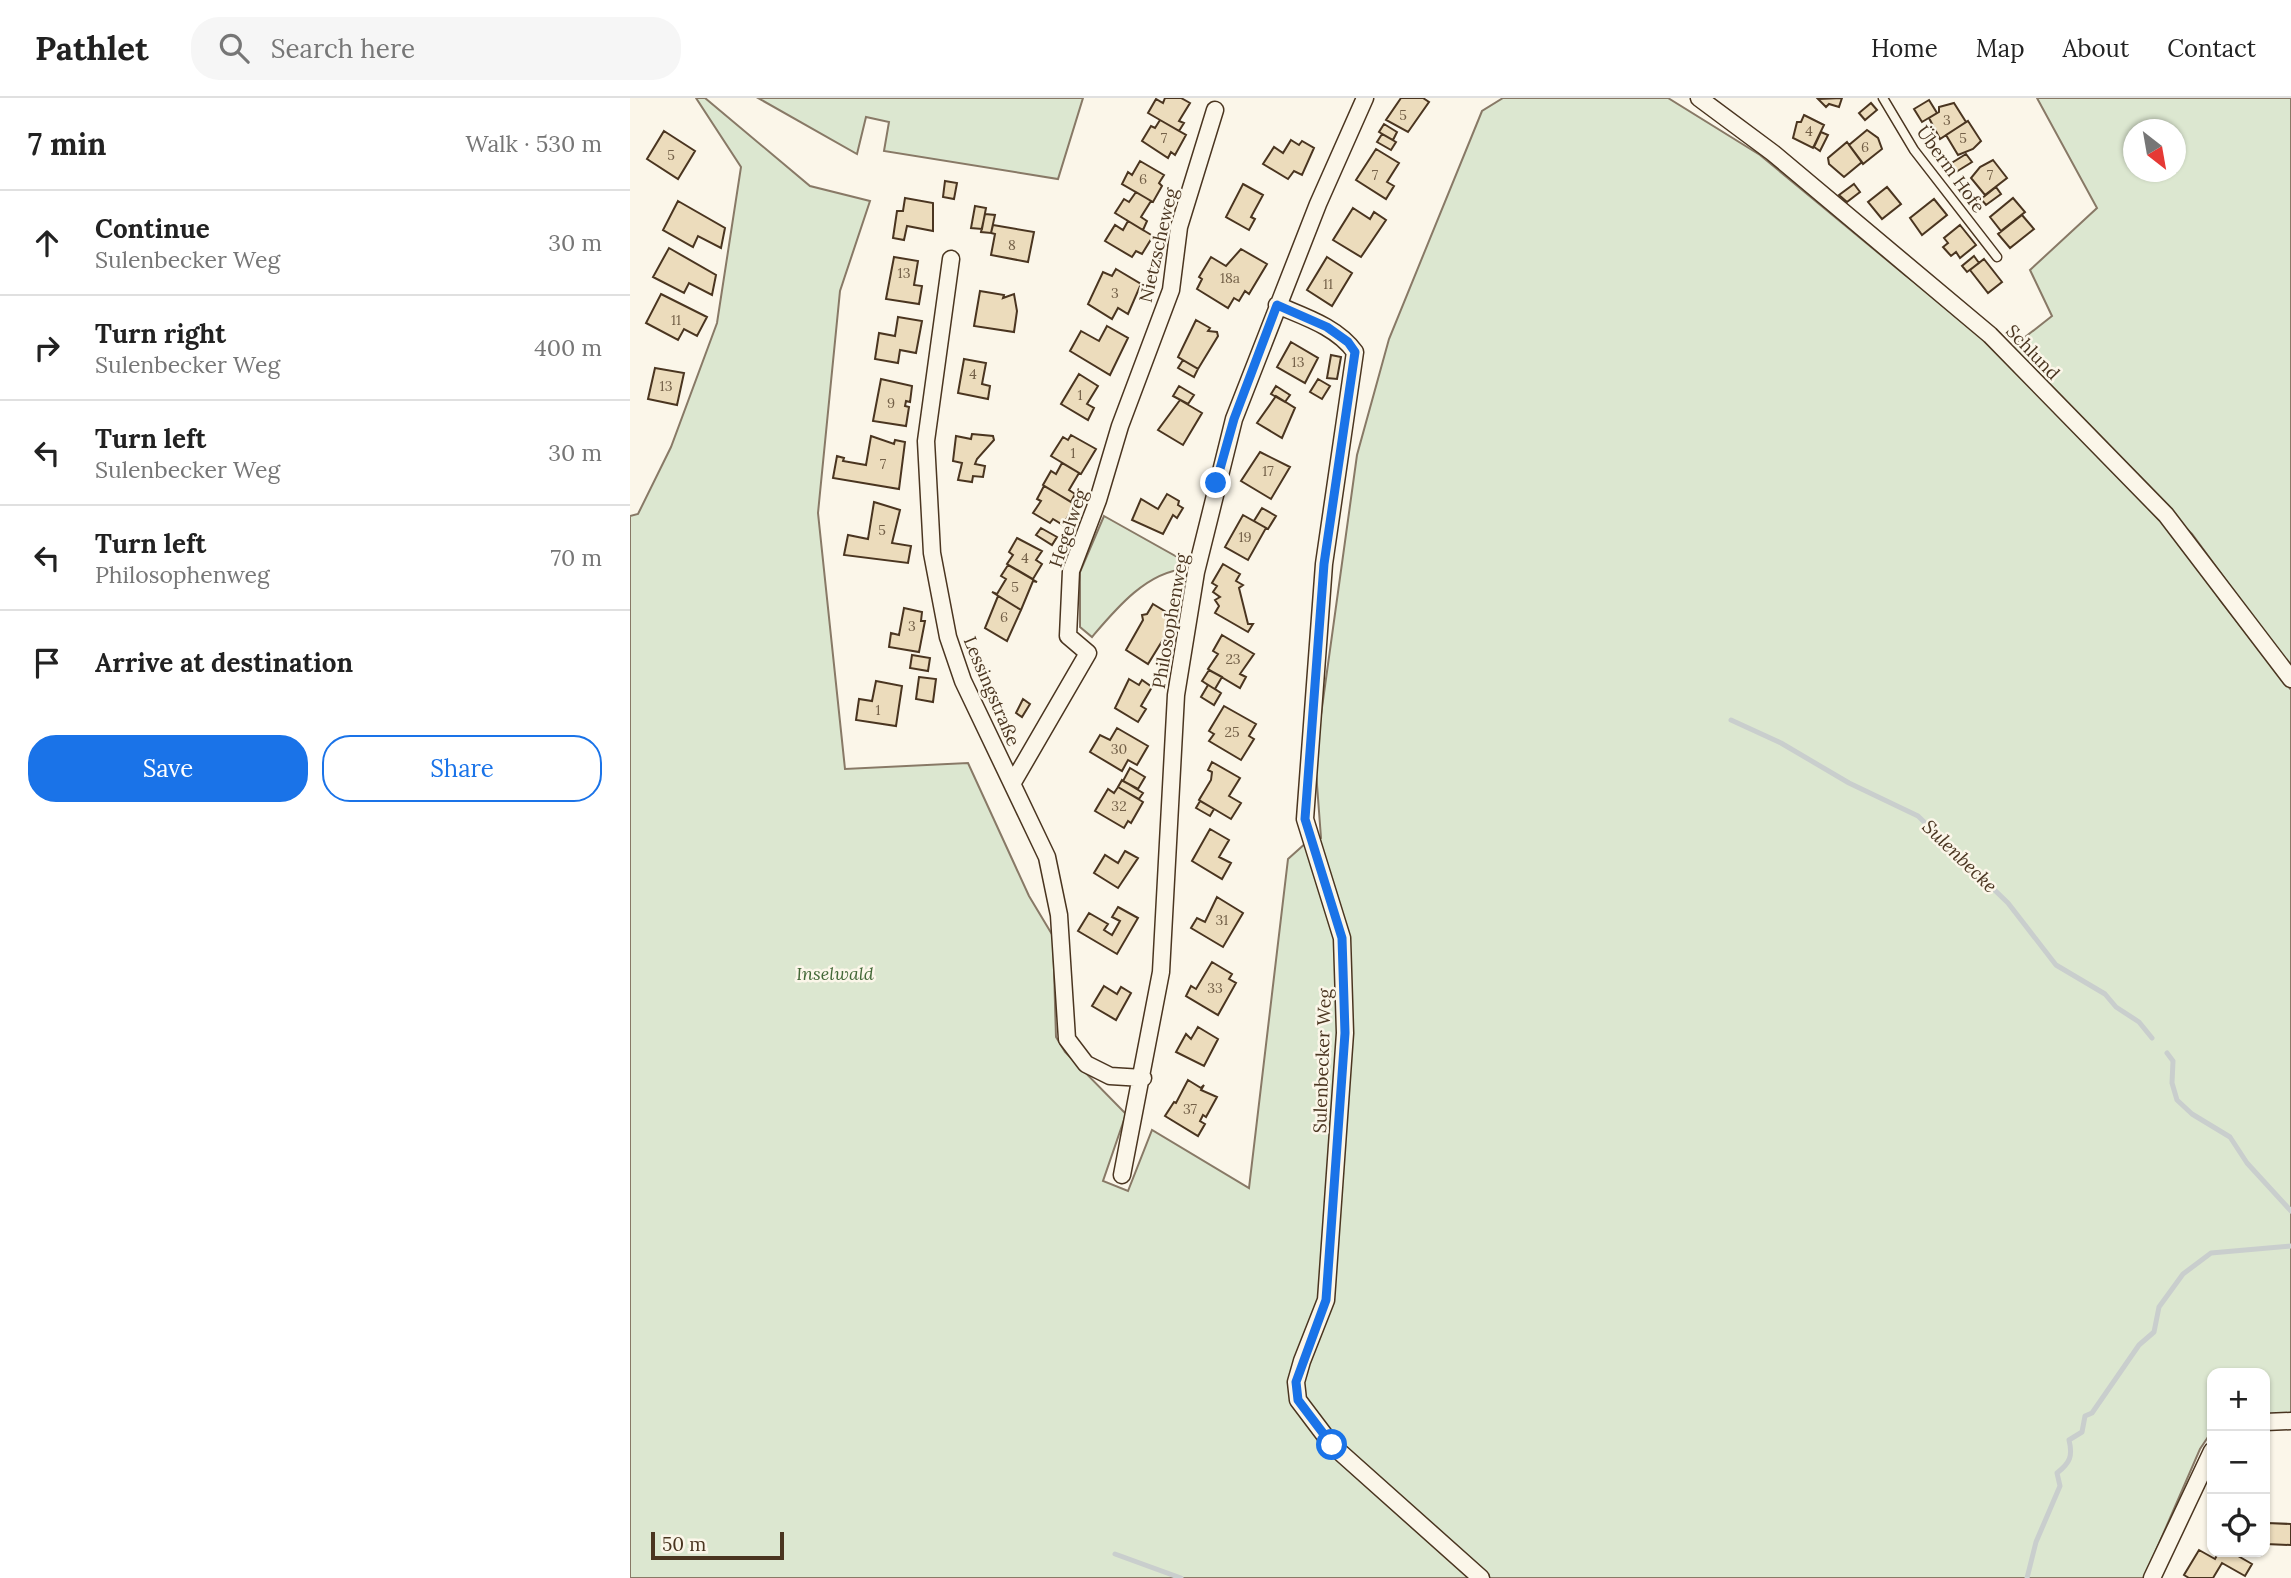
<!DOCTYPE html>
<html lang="en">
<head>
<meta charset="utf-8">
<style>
	:root { --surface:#fff; --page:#f6f6f6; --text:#222; --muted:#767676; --line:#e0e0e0; --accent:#1a73e8 }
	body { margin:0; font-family:Lora,serif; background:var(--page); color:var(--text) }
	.controls { position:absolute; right:21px; bottom:21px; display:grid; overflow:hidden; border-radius:14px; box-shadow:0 2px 5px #0004 }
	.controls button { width:63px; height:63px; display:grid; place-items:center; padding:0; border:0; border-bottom:2px solid var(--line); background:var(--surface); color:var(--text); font:35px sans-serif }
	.compass { position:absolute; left:1493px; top:21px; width:63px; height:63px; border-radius:50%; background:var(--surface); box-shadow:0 2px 5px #0004; rotate:149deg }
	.scale { position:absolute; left:21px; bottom:18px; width:133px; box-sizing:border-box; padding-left:7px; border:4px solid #4a3520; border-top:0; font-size:19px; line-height:24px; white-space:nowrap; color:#4a3520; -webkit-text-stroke:5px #fbf6e9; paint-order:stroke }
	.stop { position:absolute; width:21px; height:21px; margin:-16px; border:5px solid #1a73e8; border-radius:50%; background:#fff }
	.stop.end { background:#1a73e8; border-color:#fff; box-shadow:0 2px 7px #0008 }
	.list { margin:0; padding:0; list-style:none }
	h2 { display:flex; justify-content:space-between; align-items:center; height:91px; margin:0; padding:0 28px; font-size:30px }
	h2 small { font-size:23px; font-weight:400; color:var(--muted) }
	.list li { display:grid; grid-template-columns:46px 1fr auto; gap:21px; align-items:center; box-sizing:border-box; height:105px; padding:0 28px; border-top:2px solid var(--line) }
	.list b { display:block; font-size:26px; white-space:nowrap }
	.list p { margin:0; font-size:23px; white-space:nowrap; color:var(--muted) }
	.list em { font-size:23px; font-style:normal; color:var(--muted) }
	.actions { display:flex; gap:14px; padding:21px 28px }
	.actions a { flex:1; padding:16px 0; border:2px solid var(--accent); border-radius:28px; text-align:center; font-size:24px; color:var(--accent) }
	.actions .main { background:var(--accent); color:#fff }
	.icon { flex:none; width:38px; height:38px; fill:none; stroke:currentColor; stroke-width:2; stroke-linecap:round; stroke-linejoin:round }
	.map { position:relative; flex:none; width:1661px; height:1480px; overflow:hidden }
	header { display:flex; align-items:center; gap:42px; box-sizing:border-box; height:98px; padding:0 35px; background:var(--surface); border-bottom:2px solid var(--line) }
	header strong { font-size:33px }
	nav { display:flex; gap:38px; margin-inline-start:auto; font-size:24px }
	.search { width:490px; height:63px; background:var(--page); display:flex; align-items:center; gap:18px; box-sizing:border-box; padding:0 24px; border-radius:28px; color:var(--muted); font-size:26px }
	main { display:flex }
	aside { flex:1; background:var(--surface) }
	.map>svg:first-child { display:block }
	.green { fill:#dce7d0; stroke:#887966; stroke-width:2; fill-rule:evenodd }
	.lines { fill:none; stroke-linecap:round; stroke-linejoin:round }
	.stream { stroke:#c9cecd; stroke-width:5 }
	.building { fill:#ecdcbc; stroke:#4a3520; stroke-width:2 }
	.lane-casing { stroke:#4a3520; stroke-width:11 }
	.street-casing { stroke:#4a3520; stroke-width:19 }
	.lane { stroke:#fbf6e9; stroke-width:8 }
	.street { stroke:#fbf6e9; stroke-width:16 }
	.route { stroke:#1a73e8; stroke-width:9 }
	.labels { text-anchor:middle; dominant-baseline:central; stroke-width:5; stroke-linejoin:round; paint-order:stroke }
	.number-label { font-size:14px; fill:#725f47 }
	.street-label { font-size:18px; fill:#4a3520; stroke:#fbf6e9 }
	.park-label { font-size:18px; font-style:italic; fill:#436837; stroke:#fbf6e9 }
	.water-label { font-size:19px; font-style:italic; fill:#4a3520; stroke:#fbf6e9 }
</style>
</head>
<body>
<header>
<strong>Pathlet</strong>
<div class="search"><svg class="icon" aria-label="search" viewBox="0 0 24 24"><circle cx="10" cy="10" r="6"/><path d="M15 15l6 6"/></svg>Search here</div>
<nav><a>Home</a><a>Map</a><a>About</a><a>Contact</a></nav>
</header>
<main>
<aside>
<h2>7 min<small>Walk · 530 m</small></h2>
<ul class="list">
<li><svg class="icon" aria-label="ahead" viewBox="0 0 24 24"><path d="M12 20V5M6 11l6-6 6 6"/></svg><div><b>Continue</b><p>Sulenbecker Weg</p></div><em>30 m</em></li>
<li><svg class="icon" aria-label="right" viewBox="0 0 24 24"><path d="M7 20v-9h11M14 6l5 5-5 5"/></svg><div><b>Turn right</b><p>Sulenbecker Weg</p></div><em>400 m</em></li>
<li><svg class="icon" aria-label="left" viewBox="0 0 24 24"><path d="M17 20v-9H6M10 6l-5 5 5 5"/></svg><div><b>Turn left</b><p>Sulenbecker Weg</p></div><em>30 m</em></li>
<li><svg class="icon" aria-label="left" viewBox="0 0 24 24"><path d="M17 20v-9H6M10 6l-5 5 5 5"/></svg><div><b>Turn left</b><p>Philosophenweg</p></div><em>70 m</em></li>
<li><svg class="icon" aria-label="arrive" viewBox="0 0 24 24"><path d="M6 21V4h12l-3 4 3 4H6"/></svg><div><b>Arrive at destination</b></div></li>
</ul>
<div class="actions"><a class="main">Save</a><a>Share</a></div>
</aside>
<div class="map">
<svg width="1661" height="1480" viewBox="0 0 1661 1480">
	<rect width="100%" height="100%" fill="#fbf6e9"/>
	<path class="green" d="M66,0H75L180,88L240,103L210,193L188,415L215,671L338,665L399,798L423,838L426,939L435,954L496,1016L473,1083L498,1093L522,1032L619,1090L658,761L677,744L691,740L685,660L727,357L759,241L852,13L873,0H1038L1130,57L1275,177L1376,254L1422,218L1400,172L1467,110L1407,0H1661V571L1562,436L1383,262L1447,337L1530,418L1574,476L1590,502L1661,592V1318H1635V1275H1582V1333L1570,1351L1514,1480H0V418L8,416L41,349L87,225L111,69ZM1504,32H1546V74H1504Z
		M128,0H453L428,81L254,53L259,24L236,19L227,56Z
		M474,418L556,464L555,471C516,474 485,512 462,539L450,529V474Z"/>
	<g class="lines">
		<path class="stream" d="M1101,622L1151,645L1219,685L1288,718L1378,805L1426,867L1475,896L1486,909L1509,924L1522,940
			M1537,955L1543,963L1542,985L1547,1002L1562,1016L1600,1039L1617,1065L1661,1113
			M485,1456L551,1480
			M1397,1480L1406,1444L1430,1388L1427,1375C1440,1365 1443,1358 1439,1342L1452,1334L1455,1318L1462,1315L1509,1247L1524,1234L1529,1209L1553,1176L1581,1155L1661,1148"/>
	</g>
	<path class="building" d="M535,0H551L560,5L549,23L554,25L549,33L518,15L526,1L533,5Z
		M771,0H793L799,4L778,34L756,22Z
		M1212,0L1209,9L1199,6L1196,9L1188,1Z
		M1299,2L1307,15L1292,24L1284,11Z
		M1241,5L1247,12L1235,22L1229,15Z
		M1324,5L1336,24L1310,41L1299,20L1309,14V9Z
		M1174,17L1194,27L1183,50L1163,40L1167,24H1171Z
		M530,22L556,37L545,57L541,54L538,60L512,43L521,28L525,30Z
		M1338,23L1351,43L1343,51L1328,57L1316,37Z
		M754,26L767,34L763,42L749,34Z
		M1237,32L1248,40L1252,51L1233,66L1219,47Z
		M34,33L65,53L48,81L17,61Z
		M1191,34L1198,37L1190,53L1184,49Z
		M752,36L766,44L761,52L747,44Z
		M661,42L669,47L672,43L684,50L672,77L664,73L658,81L633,66L644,49L653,55Z
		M1217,44L1232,64L1214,79L1199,66L1198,60Z
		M746,51L769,65L757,84L764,88L756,101L726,82Z
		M1336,56L1342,64L1326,74L1320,66Z
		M1363,62L1377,80L1355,97L1341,80L1350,69Z
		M510,63L534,77L529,85L532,88L523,104L492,86L498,74L502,77Z
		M315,83L327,85L324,101L313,99Z
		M613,86L633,97L621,119L625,121L619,132L596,119Z
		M1224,86L1230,94L1217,104L1209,97Z
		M1257,89L1271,106L1252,121L1238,104Z
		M1366,89L1371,96L1356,107L1351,101Z
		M506,94L521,103L511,119L517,123L513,132L485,115L494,101L499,104Z
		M275,100L303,105V133L277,128L274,142L263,140L267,113H273Z
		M1383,100L1395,114L1371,133L1360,119Z
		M1304,101L1317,117L1292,137L1280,120Z
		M48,103L95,130L91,150L68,138L63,149L33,132Z
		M345,108L356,110L352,131L341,130Z
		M723,110L740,121L744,114L756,122L731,159L703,142Z
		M355,116L365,117L361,135L351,134Z
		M1392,117L1404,131L1380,150L1368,136Z
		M498,123L523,138L512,156L506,153L502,159L475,143L485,127L493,132Z
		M363,127L404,134L398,164L361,157L365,136L361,135Z
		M1330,127L1346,147L1330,160L1326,154L1321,158L1313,149L1318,145L1314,140Z
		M39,150L86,177L82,197L59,185L54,195L23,179Z
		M611,151L637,166L619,196L615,193L609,203L604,200L598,210L567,191L572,181L569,179L581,159L596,168Z
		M1344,158L1349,165L1337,174L1332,168Z
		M264,159L288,163L284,187L292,188L289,206L256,201Z
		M697,159L722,175L702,208L677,192Z
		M1354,161L1372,184L1358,195L1340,172Z
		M486,171L511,186L498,216L488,210L482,221L458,206L473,174L482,178Z
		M350,193L374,197L373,200L384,196L387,213L384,234L344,228Z
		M31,196L77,219L67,238L54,231L48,242L16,225Z
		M268,219L292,223L286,255L270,252L268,265L245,261L249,235L265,238Z
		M566,222L580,230L578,233L587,234L588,238L568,271L548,259Z
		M477,228L498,240L480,277L440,253L451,233L469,243Z
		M661,244L688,260L675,285L647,269Z
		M701,257L711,259L707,281L697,280Z
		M334,261L356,265L352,286L360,288L358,301L328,295Z
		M553,262L568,271L564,279L548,270Z
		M25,270L54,275L47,307L18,301Z
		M449,276L468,288L457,306L464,310L458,322L431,306Z
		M251,281L282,288L280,304L276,303L275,308L279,309L276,328L243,323Z
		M688,281L700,288L692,301L680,294Z
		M549,288L564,297L558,306L543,298Z
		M646,288L660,297L655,304L641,296Z
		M646,298L665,310L652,340L627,325Z
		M550,302L572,315L553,347L528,332Z
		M342,336L363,338L364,342L347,361L345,366L355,368L353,379L343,378L342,384L328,382L332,365L323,363L326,338L341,341Z
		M441,337L466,351L451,376L421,358L433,339L438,342Z
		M241,338L264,346L265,342L275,344L269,391L203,380L207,358L214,360L213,363L236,367Z
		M630,354L660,369L641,401L611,383Z
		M432,365L449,375L439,392L445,396L441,404L413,387L421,373L426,376Z
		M414,388L445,406L433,427L423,421L420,425L403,415L411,403L407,401Z
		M537,396L549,403L548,407L553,410L547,420L543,417L533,436L502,422L511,401L528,411Z
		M244,404L270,412L262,445L281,448L278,465L214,457L218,437L238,441Z
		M632,410L646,418L638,431L624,423Z
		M613,417L636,430L618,462L595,449Z
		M411,430L427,439L422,447L406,437Z
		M387,440L412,453L406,462L412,466L403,481L377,466L383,457L379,454Z
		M593,466L610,476L606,483L613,487L609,490L618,526H623L618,534L585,515L589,508L585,502L590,499L583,494L587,488L582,485Z
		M378,467L407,484L403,483L391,512L362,494L367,496L376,481L371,478Z
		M368,498L391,512L377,543L355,530Z
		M523,506L541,517L537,535L518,566L496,552L513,522L512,517L517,516Z
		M274,510L292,514L291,523H295L289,554L259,549L261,535L269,537Z
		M592,537L624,556L610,576L616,579L610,590L578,571L588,556L583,553Z
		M282,557L300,560L298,573L280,570Z
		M579,572L592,579L585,591L591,595L572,583Z
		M289,579L306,581L303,604L286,601Z
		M499,581L509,587L512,582L522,589L511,608L516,611L508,624L485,610Z
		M246,583L272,588L266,628L226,622L229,601L242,603Z
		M572,583L591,595L584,607L571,599L578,587Z
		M393,601L400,606L392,619L386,615Z
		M594,608L626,626L619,638L624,641L611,662L579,643L584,636L579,633Z
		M487,630L518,648L507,667L498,662L492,673L460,654L470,637L480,642Z
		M582,664L610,680L599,698L611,705L601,721L569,702L581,682L582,674L578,672Z
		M500,670L515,679L508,691L493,683Z
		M492,682L513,695L509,701L488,689Z
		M488,689L513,704L501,725L498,723L494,730L465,713L478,691L484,695Z
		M570,703L584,711L580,718L566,710Z
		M580,731L599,742L589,759L601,765L592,781L562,763Z
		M495,753L508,760L488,790L464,775L475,757L488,765Z
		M587,799L613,815L593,849L561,830L567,820L575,824Z
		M488,809L508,820L487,856L448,833L459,815L478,826L474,832L482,837L490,823L482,819Z
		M582,864L602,876L599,881L606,885L588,917L556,898L561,888L566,891Z
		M474,888L487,896L491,889L501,895L486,922L462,908Z
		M568,929L588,941L574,968L546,954L556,936L561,941Z
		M558,982L571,990L574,987L571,992L587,999L576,1019L573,1017L570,1023L575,1026L568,1038L535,1018L544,1004L546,1005Z
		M1637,1425L1661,1426V1447L1636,1446Z
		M1569,1452L1585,1461L1589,1454H1601L1622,1466L1615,1478L1592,1465L1583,1480H1559L1554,1477Z"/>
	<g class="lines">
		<g class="lane-casing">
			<path id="lane" d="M1253,0L1284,52L1367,159"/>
		</g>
		<g class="street-casing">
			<path id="street" d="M1069,0L1143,55L1360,237L1536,417L1661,581
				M321,161L296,343L302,455L318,539L333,583L417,759L429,817L437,941L456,966L480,978L513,980
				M647,207C675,219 707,229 725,254L694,466L675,721L712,840L715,935L696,1202L672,1263L666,1284L668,1302L702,1347L851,1480
				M382,686L458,555L438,538L441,473L468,402L490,328L541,192L549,129L585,12
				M492,1077L531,874L546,597L566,474L604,321L688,106L735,0
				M1635,1324L1661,1323
				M1522,1480L1582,1353"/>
		</g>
		<use href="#lane" class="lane"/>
		<use href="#street" class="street"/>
	</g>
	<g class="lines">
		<path class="route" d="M586,385L604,321L647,207L697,229L718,244L725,254L694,466L675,721L712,840L715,935L696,1202L666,1284L668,1302L702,1347"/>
	</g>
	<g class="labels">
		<g class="number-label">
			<text x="773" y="17">5</text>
			<text x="1317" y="22">3</text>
			<text x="1179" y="33">4</text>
			<text x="534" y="40">7</text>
			<text x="1333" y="40">5</text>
			<text x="1235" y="49">6</text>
			<text x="41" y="57">5</text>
			<text x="745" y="77">7</text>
			<text x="1360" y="77">7</text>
			<text x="513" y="81">6</text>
			<text x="382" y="147">8</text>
			<text x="274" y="175">13</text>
			<text x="600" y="180">18a</text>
			<text x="698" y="186">11</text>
			<text x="485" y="195">3</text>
			<text x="46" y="222">11</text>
			<text x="668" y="264">13</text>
			<text x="343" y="276">4</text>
			<text x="36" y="288">13</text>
			<text x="450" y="297">1</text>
			<text x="261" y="305">9</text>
			<text x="443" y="355">1</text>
			<text x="253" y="366">7</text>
			<text x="638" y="373">17</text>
			<text x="252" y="432">5</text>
			<text x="615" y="439">19</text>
			<text x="395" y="460">4</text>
			<text x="385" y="489">5</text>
			<text x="374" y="519">6</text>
			<text x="282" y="528">3</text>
			<text x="603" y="561">23</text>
			<text x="248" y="612">1</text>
			<text x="602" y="634">25</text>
			<text x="489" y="651">30</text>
			<text x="489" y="708">32</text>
			<text x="592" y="822">31</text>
			<text x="585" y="890">33</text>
			<text x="560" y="1011">37</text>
		</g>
		<g class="street-label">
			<text transform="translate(1321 71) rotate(54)">Überm Hofe</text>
			<text transform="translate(528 147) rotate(-77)">Nietzscheweg</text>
			<text transform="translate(1403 254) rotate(46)">Schlund</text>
			<text transform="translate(438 430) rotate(-71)">Hegelweg</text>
			<text transform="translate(540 523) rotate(-80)">Philosophenweg</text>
			<text transform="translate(362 593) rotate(67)">Lessingstraße</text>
			<text transform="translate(692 963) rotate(-88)">Sulenbecker Weg</text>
		</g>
		<g class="park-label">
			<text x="205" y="875">Inselwald</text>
		</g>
		<g class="water-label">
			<text transform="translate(1330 758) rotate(44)">Sulenbecke</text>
		</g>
	</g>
</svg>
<div class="controls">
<button>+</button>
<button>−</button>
<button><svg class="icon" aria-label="locate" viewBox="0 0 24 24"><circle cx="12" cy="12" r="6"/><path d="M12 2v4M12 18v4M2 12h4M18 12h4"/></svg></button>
</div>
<svg class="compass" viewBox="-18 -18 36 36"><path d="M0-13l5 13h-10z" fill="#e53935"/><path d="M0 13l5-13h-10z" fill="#767676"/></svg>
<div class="scale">50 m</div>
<div class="stop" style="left:702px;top:1347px"></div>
<div class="stop end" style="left:586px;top:385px"></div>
</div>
</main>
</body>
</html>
